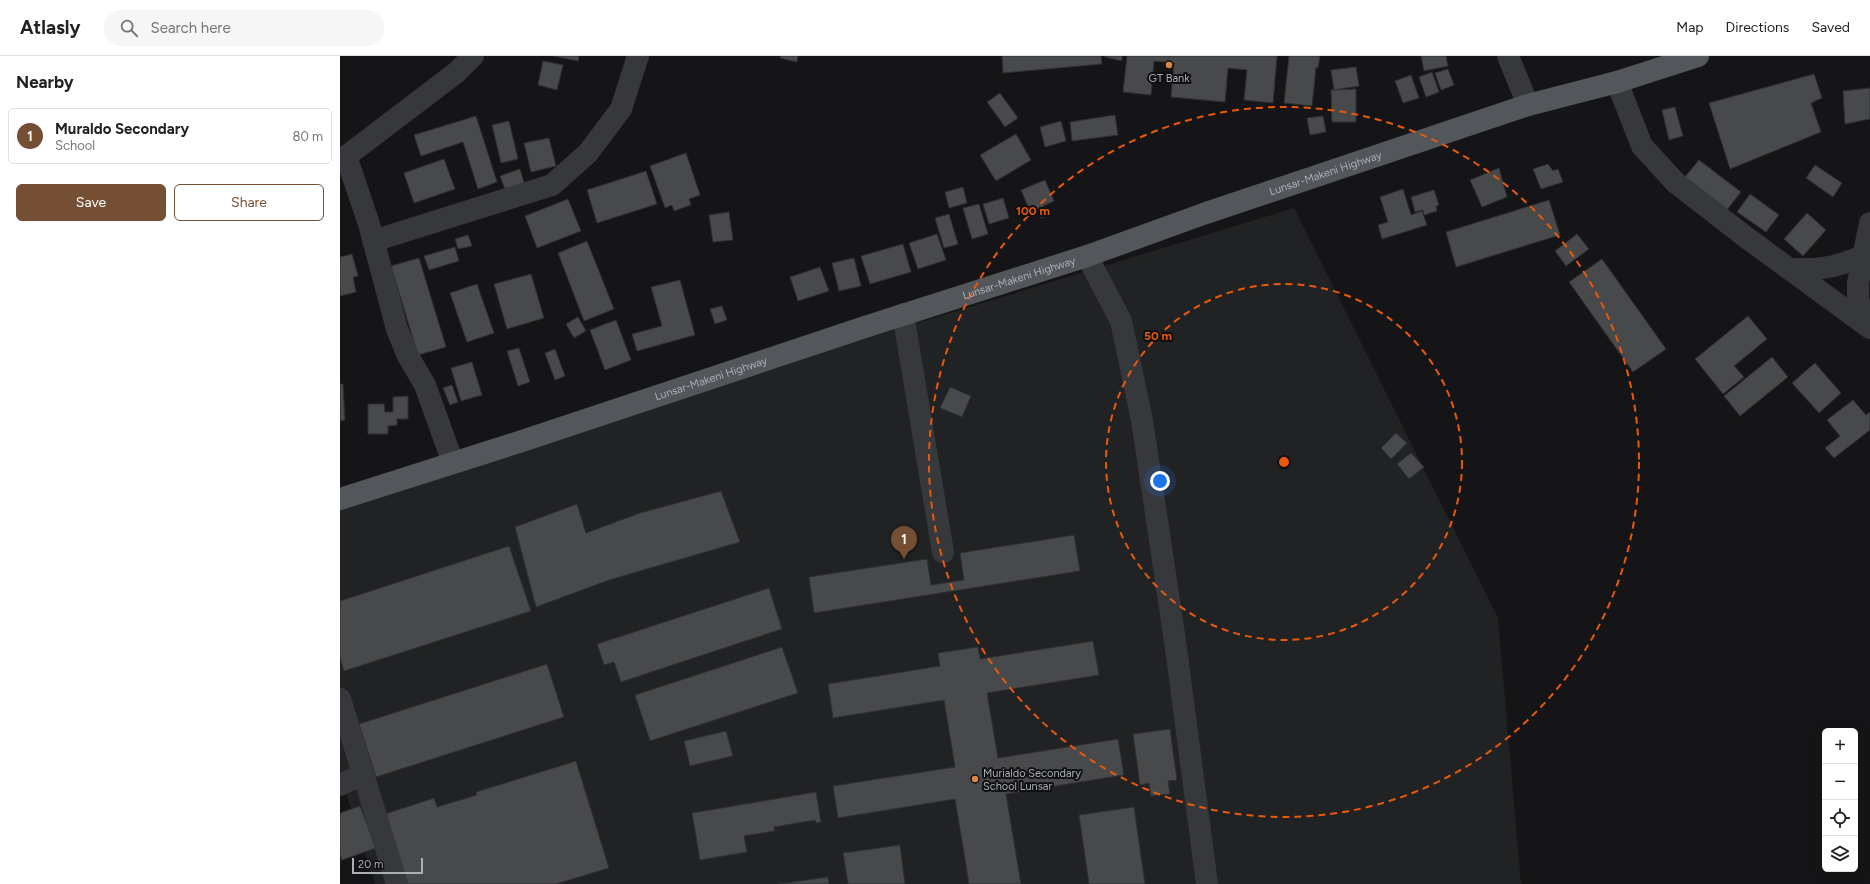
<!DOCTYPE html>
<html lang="en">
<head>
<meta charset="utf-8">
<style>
	:root { --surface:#fff; --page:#f6f6f6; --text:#222; --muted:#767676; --line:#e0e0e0; --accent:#754f34 }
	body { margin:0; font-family:Figtree,sans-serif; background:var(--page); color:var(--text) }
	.controls { position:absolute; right:12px; bottom:12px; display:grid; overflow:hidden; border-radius:6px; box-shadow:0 4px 16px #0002 }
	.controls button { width:36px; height:36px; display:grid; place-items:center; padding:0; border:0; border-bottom:1px solid var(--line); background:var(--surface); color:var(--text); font:20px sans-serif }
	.scale { position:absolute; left:12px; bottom:10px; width:71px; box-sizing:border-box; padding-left:4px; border:2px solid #a9afb5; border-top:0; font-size:11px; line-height:14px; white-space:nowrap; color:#a9afb5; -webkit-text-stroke:3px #101012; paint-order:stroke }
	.you { position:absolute; left:820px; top:425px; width:14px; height:14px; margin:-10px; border:3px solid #fff; border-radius:50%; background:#1a73e8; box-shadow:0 0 0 6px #1a73e833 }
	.badge { display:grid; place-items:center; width:26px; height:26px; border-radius:50%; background:var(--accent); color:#fff; font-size:13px; font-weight:700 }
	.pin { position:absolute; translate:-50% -33px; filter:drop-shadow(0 1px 2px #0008) }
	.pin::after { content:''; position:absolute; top:21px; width:14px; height:12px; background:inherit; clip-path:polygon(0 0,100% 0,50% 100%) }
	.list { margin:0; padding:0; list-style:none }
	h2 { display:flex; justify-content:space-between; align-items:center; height:52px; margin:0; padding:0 16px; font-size:17px }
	h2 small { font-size:13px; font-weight:400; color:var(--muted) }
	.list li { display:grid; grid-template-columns:26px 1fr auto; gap:12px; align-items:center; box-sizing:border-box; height:56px; margin:0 8px 8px; padding:0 8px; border:1px solid var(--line); border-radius:6px }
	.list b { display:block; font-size:15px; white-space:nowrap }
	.list p { margin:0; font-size:13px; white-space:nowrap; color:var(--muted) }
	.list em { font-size:13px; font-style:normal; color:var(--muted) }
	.actions { display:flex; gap:8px; padding:12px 16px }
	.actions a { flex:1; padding:9px 0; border:1px solid var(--accent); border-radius:6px; text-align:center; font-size:14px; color:var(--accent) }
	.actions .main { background:var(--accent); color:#fff }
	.icon { flex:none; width:22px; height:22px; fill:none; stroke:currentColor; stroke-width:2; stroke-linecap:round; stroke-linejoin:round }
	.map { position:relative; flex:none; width:1530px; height:828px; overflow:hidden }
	header { display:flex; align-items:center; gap:24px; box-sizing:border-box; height:56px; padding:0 20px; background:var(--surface); border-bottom:1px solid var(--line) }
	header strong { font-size:19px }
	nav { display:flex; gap:22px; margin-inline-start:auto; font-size:14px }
	.search { width:280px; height:36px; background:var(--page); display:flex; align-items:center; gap:10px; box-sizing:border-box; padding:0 14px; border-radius:22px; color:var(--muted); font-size:15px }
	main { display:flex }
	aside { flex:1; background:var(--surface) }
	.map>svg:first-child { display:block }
	.built { fill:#212223 }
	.building { fill:#47494b; stroke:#2f3032 }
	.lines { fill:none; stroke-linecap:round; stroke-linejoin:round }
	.minor { stroke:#37383b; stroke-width:22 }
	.major { stroke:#53565a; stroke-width:22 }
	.ring { fill:none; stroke:#e8590c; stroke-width:2; stroke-dasharray:7 5 }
	.poi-dot { fill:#da8649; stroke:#101012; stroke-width:1.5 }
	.labels { text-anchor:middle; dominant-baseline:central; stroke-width:4; stroke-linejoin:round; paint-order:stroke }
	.poi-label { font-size:11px; fill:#a9afb5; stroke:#101012 }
	.street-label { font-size:11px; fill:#a9afb5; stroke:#101012 }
	.centre { fill:#e8590c; stroke:#101012; stroke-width:2 }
	.ring-label { font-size:12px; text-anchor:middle; font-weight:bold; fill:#e8590c; stroke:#101012; stroke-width:4; stroke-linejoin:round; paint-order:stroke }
</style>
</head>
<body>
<header>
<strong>Atlasly</strong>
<div class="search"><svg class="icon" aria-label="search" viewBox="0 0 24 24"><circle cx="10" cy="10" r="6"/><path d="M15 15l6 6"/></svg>Search here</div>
<nav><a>Map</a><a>Directions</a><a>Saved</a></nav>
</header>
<main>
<aside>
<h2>Nearby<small></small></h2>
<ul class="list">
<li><span class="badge">1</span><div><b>Muraldo Secondary</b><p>School</p></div><em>80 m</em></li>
</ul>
<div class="actions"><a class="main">Save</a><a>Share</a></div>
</aside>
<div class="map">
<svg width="1530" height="828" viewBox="0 0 1530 828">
	<rect width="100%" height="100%" fill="#151517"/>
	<path class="built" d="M954,152L1158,562L1181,828H35L0,718V443Z"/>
	<path class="building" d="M213,0H239L238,5Z
		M441,0H458L457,6L440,2Z
		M662,0H761L762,8L663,17Z
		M765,0H782V5L765,1Z
		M787,0H937L933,47L904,44L907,14L888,12L885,46L831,41L834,7L814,5L811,39L783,36Z
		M949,0H980L978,12L976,11L972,50L944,47Z
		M1081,0H1106L1108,10L1084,15Z
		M203,5L223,9L217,34L198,29Z
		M1016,11L1019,30L994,34L991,14Z
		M1108,13L1114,29L1101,34L1095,17Z
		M1092,16L1099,36L1086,41L1079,21Z
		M1474,18L1482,42L1471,47L1481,76L1390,113L1369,47Z
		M1071,19L1079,42L1063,47L1055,25Z
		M1530,32V63L1505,68L1503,35Z
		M1016,33V66H992L991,34Z
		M660,37L678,62L665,71L647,46Z
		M1335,51L1343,80L1329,84L1322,54Z
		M775,59L778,79L732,85L730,66Z
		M136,60L157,126L138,133L123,86L81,100L74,79Z
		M983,60L986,76L970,79L967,62Z
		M169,65L178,103L161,107L152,69Z
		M721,65L726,85L705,91L700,71Z
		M676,78L691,104L656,125L640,99Z
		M209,82L216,110L191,116L184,87Z
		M346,97L360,139L349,143L351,149L334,155L332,149L325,152L310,110Z
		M104,103L115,133L74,147L64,117Z
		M1359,104L1401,136L1382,160L1340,127Z
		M1208,108L1213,115L1218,113L1223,126L1201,133L1193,113Z
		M1475,109L1502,127L1493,141L1466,122Z
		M1159,112L1167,141L1142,151L1130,124Z
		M180,113L185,130L166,136L160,120Z
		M306,115L317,148L257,167L247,134Z
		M705,124L714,145L703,150L707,160L701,162L697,153L690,155L681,134Z
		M623,131L627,147L609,152L605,136Z
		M1063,133L1071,159L1082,155L1087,169L1042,183L1038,169L1048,166L1040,141Z
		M1094,134L1099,149L1096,150L1097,155L1084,159L1083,154L1075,156L1071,141Z
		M1410,138L1439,159L1426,176L1397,156Z
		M663,142L669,162L649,168L643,148Z
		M228,143L241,175L197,192L185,160Z
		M1209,144L1220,179L1116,211L1106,176Z
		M639,148L648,178L632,183L623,152Z
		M389,156L393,184L373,186L369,159Z
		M1467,157L1486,174L1463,200L1444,183Z
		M609,158L618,188L604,192L595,162Z
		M597,178L606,204L578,213L569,187Z
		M1237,178L1249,193L1226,210L1215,195Z
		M128,179L132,190L118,193L115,183Z
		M247,185L274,253L244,265L218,197Z
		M563,188L571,216L530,228L521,200Z
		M115,191L119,205L89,214L84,200Z
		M12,198L18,220L13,221L16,236L0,240V201Z
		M79,202L106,291L78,299L51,210Z
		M514,202L521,230L499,235L492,207Z
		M1262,203L1326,293L1293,316L1229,226Z
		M480,211L489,235L458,245L450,221Z
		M191,218L204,262L167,273L154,228Z
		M340,224L355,279L297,295L292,278L322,270L311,231Z
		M137,228L154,277L127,286L110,237Z
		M382,250L387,264L375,268L370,253Z
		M1408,260L1427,283L1394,310L1404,321L1383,338L1355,303Z
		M238,261L246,275L234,282L226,268Z
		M276,264L291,304L265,314L250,274Z
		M179,292L190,326L178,330L167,295Z
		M215,293L225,320L215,324L205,297Z
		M1432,301L1448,321L1400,360L1384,340Z
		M132,306L142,339L121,345L111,312Z
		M1475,307L1501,337L1479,357L1452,327Z
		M0,328H3L5,364L0,365Z
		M112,329L118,346L110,349L103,332Z
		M610,331L631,340L622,361L600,352Z
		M68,340V363H57V369L48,370V378H28V348H44L45,356H53V341Z
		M1513,344L1526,359L1530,356V374L1494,402L1485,392L1500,380L1487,364Z
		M1056,377L1067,387L1051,403L1041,392Z
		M1071,397L1084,411L1069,423L1057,408Z
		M381,435L400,486L269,524L196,551L175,471L237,448L246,477L300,457Z
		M734,479L740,515L474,557L469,521L587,503L591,529L624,524L620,497Z
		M169,490L191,555L4,615L0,601V545Z
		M429,532L442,573L281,626L274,606L264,609L257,588Z
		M753,585L759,619L647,637L658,702L778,683L784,719L666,738L681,828H629L615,743L498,762L493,730L615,711L604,644L493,662L488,628L600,610L598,597L638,591L640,603Z
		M442,591L458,637L310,685L295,639Z
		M207,608L224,661L36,721L19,668Z
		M830,673L837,724L828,725L830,738L811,740L809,727L800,729L793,678Z
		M386,675L393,700L350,710L344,685Z
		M236,705L269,812L216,828H64L42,759L94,742L97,751L137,739L136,736Z
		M476,736L481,766L476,767L475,764L434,771L435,775L404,780L407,796L360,804L352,757Z
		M20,750L36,792L2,804L0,799V757Z
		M794,751L805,828H749L739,759Z
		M560,789L565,828H508L503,797Z
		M488,821L489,828H439Z"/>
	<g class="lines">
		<path class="minor" d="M1168,0L1188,49
			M1277,26L1302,90L1336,127L1407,182L1530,272
			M6,100L29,168L57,273L68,300L85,329L113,407
			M0,105L117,16L133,0
			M33,185L212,129L248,97L281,53L298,0
			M747,200L781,265L802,364L835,585L867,828
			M1450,213C1479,214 1495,212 1522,200
			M563,258L603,496
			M1525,268L1518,243V227L1530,167
			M0,643L57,828
			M0,729L23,718"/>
		<path class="major" id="s1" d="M0,443L179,386L525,271L747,200L866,157L1188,49L1277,26L1358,0"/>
	</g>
	<g class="ring">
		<circle cx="944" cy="406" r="178"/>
		<circle cx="944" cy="406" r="355"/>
	</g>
	<g class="poi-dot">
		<circle cx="829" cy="9" r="4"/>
		<circle cx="635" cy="723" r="4"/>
	</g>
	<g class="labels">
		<g class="poi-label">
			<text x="829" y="22">GT Bank</text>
			<text x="643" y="717" text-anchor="start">Murialdo Secondary<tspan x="643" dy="13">School Lunsar</tspan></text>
		</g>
		<g class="street-label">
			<text stroke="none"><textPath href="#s1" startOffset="1038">Lunsar-Makeni Highway</textPath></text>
			<text stroke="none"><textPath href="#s1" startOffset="714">Lunsar-Makeni Highway</textPath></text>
			<text stroke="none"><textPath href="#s1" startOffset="390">Lunsar-Makeni Highway</textPath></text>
		</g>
	</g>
	<circle cx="944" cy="406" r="6" class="centre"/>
	<g class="ring-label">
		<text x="693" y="159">100 m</text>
		<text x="818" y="284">50 m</text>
	</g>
</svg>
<div class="controls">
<button>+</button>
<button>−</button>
<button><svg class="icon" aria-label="locate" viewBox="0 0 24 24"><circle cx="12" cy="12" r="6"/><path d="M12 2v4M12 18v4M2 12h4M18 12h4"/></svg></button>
<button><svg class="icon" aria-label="layers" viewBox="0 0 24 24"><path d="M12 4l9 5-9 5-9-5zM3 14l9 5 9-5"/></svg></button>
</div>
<div class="scale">20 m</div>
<div class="you"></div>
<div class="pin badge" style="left:564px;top:503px">1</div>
</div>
</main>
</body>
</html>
